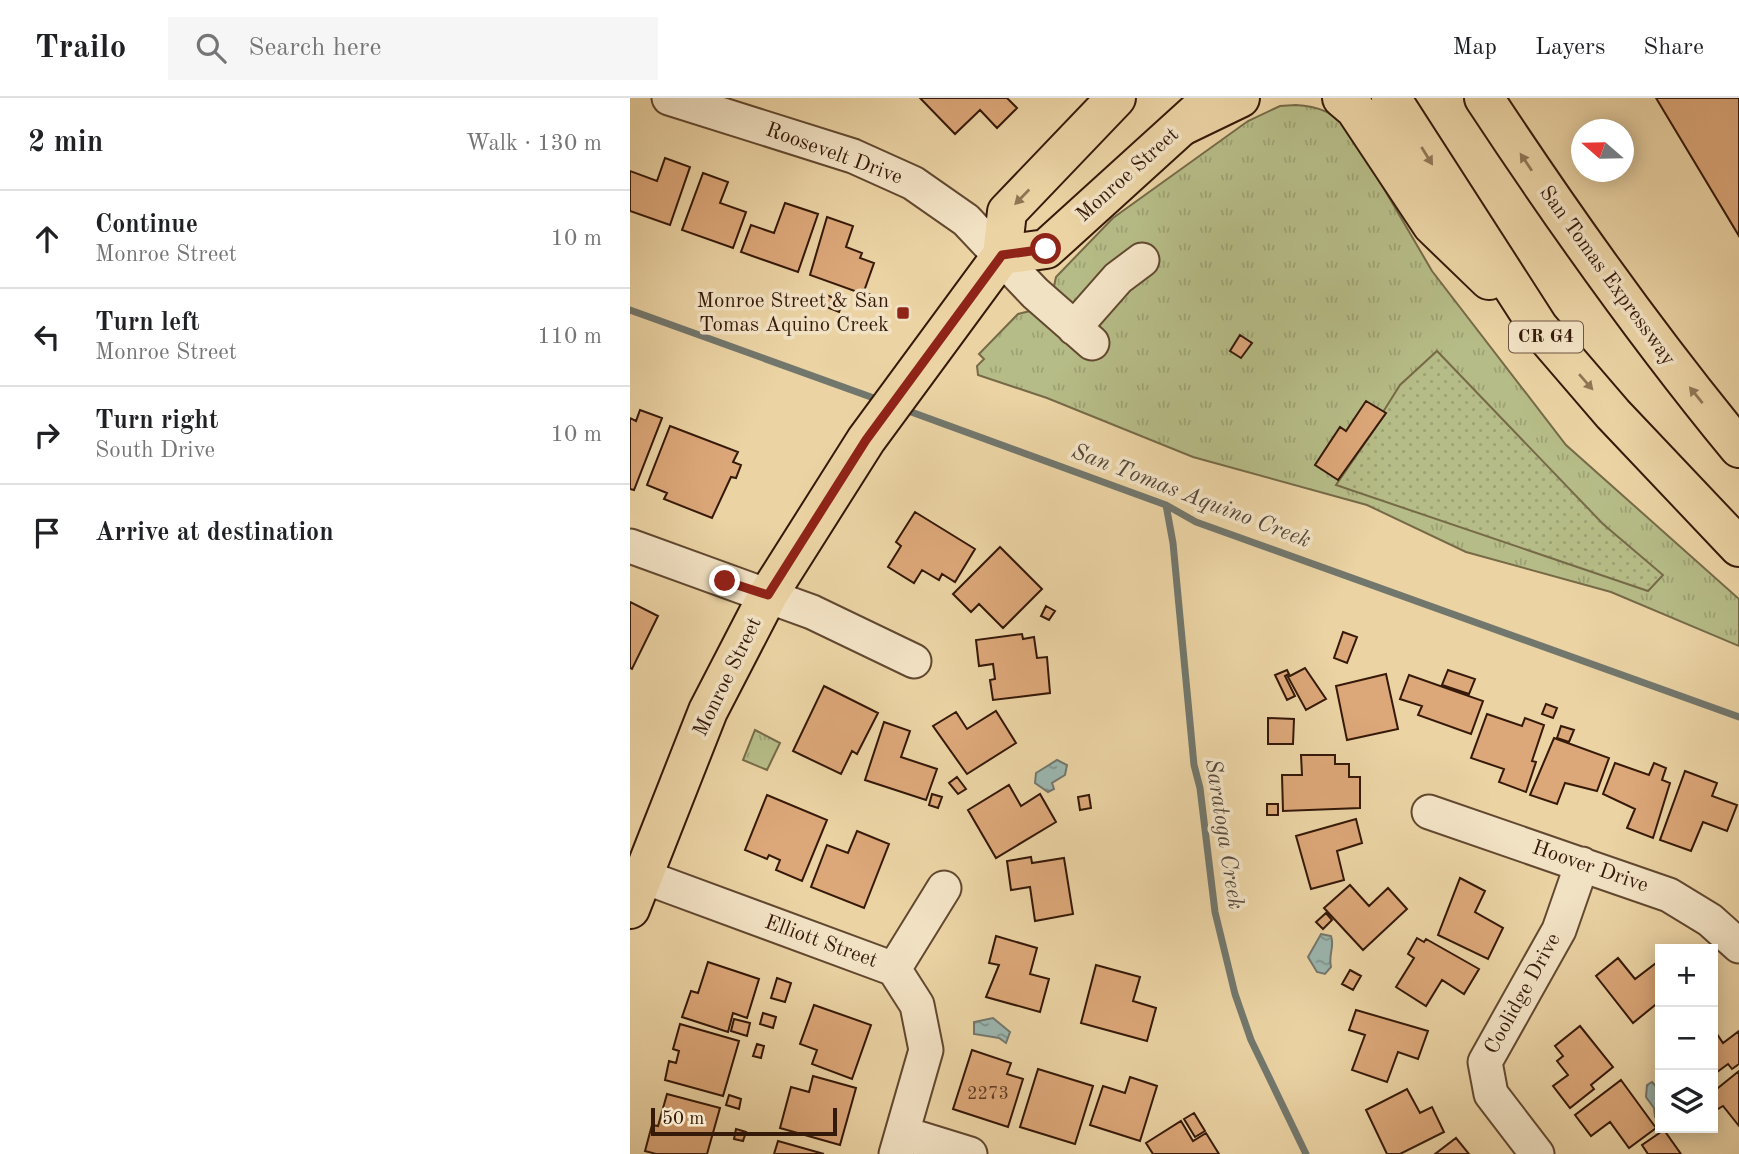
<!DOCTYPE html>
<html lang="en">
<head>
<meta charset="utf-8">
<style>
	:root { --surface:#fff; --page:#f6f6f6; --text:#202124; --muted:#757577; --line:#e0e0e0 }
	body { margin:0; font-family:"Old Standard TT",serif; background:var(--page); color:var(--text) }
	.controls { position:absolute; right:21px; bottom:21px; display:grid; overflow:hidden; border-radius:0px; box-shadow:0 4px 18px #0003 }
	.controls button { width:63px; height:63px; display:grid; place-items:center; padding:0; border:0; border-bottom:2px solid var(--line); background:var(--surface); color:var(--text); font:35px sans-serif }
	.compass { position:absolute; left:941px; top:21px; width:63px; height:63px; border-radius:50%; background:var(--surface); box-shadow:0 4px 18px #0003; rotate:290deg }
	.scale { position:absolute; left:21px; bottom:18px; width:186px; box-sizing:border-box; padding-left:7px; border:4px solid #351909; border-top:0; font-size:19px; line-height:24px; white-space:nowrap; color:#351909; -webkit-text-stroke:5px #f2e2c4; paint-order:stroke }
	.stop { position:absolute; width:21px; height:21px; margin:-16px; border:5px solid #8f2418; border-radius:50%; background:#fff }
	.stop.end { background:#8f2418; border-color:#fff; box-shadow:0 2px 7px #0008 }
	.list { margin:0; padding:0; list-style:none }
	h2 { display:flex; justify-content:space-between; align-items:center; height:91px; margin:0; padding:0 28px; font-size:30px }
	h2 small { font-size:23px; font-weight:400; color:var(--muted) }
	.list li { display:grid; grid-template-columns:46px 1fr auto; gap:21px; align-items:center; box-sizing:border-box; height:98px; padding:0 28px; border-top:2px solid var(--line) }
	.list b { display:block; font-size:26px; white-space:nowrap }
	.list p { margin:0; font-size:23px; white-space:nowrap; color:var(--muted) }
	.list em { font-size:23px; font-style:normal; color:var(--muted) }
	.icon { flex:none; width:38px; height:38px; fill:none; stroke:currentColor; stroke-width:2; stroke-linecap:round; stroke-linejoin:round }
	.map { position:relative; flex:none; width:1109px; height:1056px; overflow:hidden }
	header { display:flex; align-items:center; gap:42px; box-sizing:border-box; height:98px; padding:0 35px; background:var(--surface); border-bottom:2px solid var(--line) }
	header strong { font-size:33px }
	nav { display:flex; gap:38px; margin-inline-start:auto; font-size:24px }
	.search { width:490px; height:63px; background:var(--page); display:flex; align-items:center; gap:18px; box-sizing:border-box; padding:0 24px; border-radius:0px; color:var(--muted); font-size:26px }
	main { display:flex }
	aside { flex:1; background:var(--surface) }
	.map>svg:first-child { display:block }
	.park { fill:url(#park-tufts); stroke:#766a48; stroke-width:2 }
	.garden { fill:url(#garden-dots); stroke:#766a48; stroke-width:2 }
	.water { fill:url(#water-ripples); stroke:#72776d; stroke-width:2 }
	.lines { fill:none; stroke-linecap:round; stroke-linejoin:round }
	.stream { stroke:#72776d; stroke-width:7 }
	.building { fill:#dca779; stroke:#351909; stroke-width:2 }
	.minor-casing { stroke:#624830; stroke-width:37 }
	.major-casing { stroke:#351909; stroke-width:42 }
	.highway-casing { stroke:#351909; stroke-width:42 }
	.minor { stroke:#f2e2c4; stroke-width:33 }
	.major { stroke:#ebd3a4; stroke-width:38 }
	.highway { stroke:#ebd3a4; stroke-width:38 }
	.oneway { fill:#907656 }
	.route { stroke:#8f2418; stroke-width:9 }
	.poi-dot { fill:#8f2418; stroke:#f2e2c4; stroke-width:2.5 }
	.labels { text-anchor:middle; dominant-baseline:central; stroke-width:7; stroke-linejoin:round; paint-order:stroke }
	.number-label { font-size:18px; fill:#5f3c25 }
	.shield { fill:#f2e2c4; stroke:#6e5541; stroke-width:2 }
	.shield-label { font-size:19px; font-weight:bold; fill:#351909 }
	.street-label { font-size:21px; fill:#351909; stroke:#f2e2c4 }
	.poi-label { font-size:21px; fill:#351909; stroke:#f2e2c4; text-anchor:end }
	.water-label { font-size:23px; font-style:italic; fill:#54483b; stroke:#f2e2c4 }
</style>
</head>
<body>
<header>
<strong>Trailo</strong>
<div class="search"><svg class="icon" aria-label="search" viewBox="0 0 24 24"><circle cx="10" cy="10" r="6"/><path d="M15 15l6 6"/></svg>Search here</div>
<nav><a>Map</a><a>Layers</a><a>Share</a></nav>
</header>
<main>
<aside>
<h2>2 min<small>Walk · 130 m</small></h2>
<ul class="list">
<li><svg class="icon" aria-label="ahead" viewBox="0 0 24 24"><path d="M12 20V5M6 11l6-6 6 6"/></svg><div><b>Continue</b><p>Monroe Street</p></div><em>10 m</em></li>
<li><svg class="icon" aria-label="left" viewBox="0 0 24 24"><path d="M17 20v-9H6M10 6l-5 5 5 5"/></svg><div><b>Turn left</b><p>Monroe Street</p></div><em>110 m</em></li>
<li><svg class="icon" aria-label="right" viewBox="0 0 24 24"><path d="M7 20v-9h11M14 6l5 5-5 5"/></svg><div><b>Turn right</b><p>South Drive</p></div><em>10 m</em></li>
<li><svg class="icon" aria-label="arrive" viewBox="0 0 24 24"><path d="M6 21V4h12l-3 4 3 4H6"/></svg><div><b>Arrive at destination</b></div></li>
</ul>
</aside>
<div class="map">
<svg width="1109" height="1056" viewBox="0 0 1109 1056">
	<defs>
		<pattern id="park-tufts" width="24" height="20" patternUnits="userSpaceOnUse" patternTransform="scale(1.75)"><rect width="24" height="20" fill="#b6bc87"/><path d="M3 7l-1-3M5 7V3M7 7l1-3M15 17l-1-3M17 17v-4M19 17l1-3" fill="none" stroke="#9da173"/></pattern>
		<pattern id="garden-dots" width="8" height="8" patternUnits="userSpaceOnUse" patternTransform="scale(1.75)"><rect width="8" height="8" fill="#b6bc87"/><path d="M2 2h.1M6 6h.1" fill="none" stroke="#9da173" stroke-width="1.8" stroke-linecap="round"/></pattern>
		<pattern id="water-ripples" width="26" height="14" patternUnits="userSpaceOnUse" patternTransform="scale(1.75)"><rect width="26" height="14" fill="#9bb6af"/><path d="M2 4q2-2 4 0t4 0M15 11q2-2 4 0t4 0" fill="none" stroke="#7f938d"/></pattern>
	</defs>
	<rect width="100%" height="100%" fill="#ebd3a4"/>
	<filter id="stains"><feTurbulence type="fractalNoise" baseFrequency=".00286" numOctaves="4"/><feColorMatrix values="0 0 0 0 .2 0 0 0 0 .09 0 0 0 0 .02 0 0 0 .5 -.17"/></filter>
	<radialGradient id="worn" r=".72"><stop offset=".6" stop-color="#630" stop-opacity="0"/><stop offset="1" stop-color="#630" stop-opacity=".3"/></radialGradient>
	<path class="park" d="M666,7C686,8 704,14 718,29L802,173L936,347L1109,501V548L981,494L836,454L737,407L563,359L417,300L348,277L347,268L354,261L349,256L388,216L400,213L424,188L426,179L483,120L618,23L650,8Z
		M125,632L150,645L137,672L113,662Z"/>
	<path class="garden" d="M807,253L973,426L1033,477L1018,493L706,387L755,316L753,314L770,287Z"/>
	<path class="water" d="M427,662L437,667L435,677L422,685L424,691L418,694L405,685L406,675Z
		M691,836L701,838C705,849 698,856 701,869L695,876L687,874L678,859Z
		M363,920L380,934L376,945L369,940L344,936V924Z
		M1022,984L1030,993V1022L1025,1019L1024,1010L1016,999L1017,987Z"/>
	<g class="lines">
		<path class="stream" d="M0,212L252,303
			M273,311L536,407L566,424L1109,619
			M536,407L543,445L564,667L570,690L585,814L605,896L621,942L676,1056"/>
	</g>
	<path class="building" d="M290,0H377L387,10L367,30L350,12L325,36Z
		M1026,0H1109V138Z
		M35,60L60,69L40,127L0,113V73L27,83Z
		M73,75L98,84L90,105L116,114L103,150L52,132Z
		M155,105L188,116L168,174L111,154L121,127L144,135Z
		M197,119L223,128L216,149L232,155L230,160L244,165L233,196L180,177Z
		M236,195L244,198L240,211L232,208Z
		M193,196L213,203L209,214L189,206Z
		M610,237L622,245L611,260L600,253Z
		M736,303L756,315L708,382L685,367L710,329L716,333Z
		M10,312L32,320L4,392L0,391V320L6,323Z
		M40,328L108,354L103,364L111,367L106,380L101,379L82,420L34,401L37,395L17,387Z
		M285,414L345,451L325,484L312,476L309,482L292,472L284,485L258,469L271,448L266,444Z
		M370,449L412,491L373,530L349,506L341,514L323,496Z
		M0,504L28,518L2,571L0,570Z
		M416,508L425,513L419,522L411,518Z
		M713,534L727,539L717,565L704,560Z
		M392,536L393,541L404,539L407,560L417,559L420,595L363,602L360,582L365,581L363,566L349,568L346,542Z
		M675,570L696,601L676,612L658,579Z
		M657,572L659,576L655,578L665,598L657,602L645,577Z
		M818,572L845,581L839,596L812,587Z
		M756,576L768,631L717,642L706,588Z
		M779,577L853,603L841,636L788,617L792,608L770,601Z
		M194,588L248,615L227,656L222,653L211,676L163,653Z
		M916,606L927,610L923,620L912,616Z
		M366,613L386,645L337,676L303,628L326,614L337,631Z
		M857,616L892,628L895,620L914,627L902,663L906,664L896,694L869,684L874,671L841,660Z
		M638,620L664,621L663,646H638Z
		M254,624L280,633L271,659L307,671L296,702L235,682Z
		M931,628L944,632L939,644L927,640Z
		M924,640L979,660L967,693L935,685L927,706L900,697Z
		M671,657H705V666H719V679H730V710L653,713L652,677H672Z
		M985,665L1019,677L1024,665L1036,670L1032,682L1040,685L1023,740L997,730L1005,711L973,696Z
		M1055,673L1087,685L1082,698L1107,707L1097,733L1073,724L1061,753L1030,742Z
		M327,679L336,691L328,696L319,685Z
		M379,687L391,708L410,696L426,724L366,760L338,712Z
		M302,696L312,699L308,710L299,707Z
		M137,697L197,722L172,783L146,772L150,762L139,757L137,761L115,752Z
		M459,697L461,710L450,712L448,699Z
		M637,706H648V717H637Z
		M726,721L732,745L707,753L714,782L681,791L666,738Z
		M227,733L259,746L234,810L181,789L197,747L218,755Z
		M401,759L402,765L434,760L443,816L405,823L400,789L381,792L377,763Z
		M830,780L855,793L845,814L873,830L858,861L808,837Z
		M720,787L739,808L758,790L777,811L733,852L694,810Z
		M696,815L702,822L693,831L686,824Z
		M366,838L407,850L400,876L419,881L410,914L356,899L369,867L359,865Z
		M787,840L794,844L796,841L849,871L834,896L812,882L796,908L766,889L784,860L778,856Z
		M988,860L1005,881L1030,862V903L1003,925L966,878Z
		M78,864L129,881L117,920L103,915L98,934L52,919L61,893L68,895Z
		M466,867L510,879L503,903L526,910L517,943L451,925Z
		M720,872L731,878L723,892L712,886Z
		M147,880L161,885L155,904L141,900Z
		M184,907L241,927L222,981L182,966L187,952L170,946Z
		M726,912L798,933L788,961L768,954L757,984L722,972L735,937L719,932Z
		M133,915L146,919L143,930L130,926Z
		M104,921L120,925L117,938L101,933Z
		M50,926L109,943L93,998L35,982L39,963L46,965L49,953L43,951Z
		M950,928L983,969L961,987L964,991L940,1010L923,988L938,977L927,963L933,958L925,948Z
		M1083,930L1093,945L1109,933V966L1102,971L1098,966L1083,977Z
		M127,946L134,948L131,960L123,958Z
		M342,952L381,965L377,976L393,981L378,1029L323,1011Z
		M408,971L463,988L445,1046L390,1029Z
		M1109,973V1028L1093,1008L1083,1014V994Z
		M183,978L226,990L210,1047L150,1030L161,989L179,994Z
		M500,979L527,988L510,1043L460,1027L473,988L495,995Z
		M991,982L1026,1030L999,1050L980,1024L961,1038L945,1017Z
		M777,991L790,1015L802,1009L814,1034L770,1056H757L736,1012Z
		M37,996L90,1010L77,1056H26L15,1053L22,1027L28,1028Z
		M99,997L111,1001L109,1011L96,1007Z
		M564,1015L575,1033L565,1039L554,1021Z
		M551,1023L563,1043L576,1035L589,1056H523L516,1045Z
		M106,1031L116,1034L113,1043L104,1041Z
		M1034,1032L1051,1056H1018L1012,1047Z
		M826,1040L839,1056H805Z
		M148,1043L194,1056H144Z"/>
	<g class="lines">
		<g class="minor-casing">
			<path id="minor" d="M39,0L223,58L283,85L336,122L405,195L462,245
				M444,230L488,180L512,162
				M0,448L182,514L284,563
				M799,714L1039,797L1080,822L1109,848
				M12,778L264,871L287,907L296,952L266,1056
				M264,871L314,790
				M272,1035L340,1056
				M907,1056L861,996L855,964L929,832L952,766"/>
		</g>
		<g class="major-casing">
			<path id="major" d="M372,157L416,151L578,4
				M0,811L78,613L138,497L236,342L372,157L377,114L486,0"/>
		</g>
		<g class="highway-casing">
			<path id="highway" d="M712,0L725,11L802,127L859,182
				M761,0L909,230L983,316L1109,449
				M854,0C935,123 1015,236 1109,350
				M554,27L610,0"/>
		</g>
		<use href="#minor" class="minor"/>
		<use href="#major" class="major"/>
		<use href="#highway" class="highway"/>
	</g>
	<defs><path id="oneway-solid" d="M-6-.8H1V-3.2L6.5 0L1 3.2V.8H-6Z" transform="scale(1.75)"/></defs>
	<g class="oneway">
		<use href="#oneway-solid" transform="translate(797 58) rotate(58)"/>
		<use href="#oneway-solid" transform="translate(896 64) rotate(-124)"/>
		<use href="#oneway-solid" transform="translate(392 99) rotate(134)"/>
		<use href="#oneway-solid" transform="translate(956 284) rotate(49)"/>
		<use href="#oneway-solid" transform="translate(1066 297) rotate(-129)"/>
	</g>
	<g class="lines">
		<path class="route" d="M95,483L138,497L236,342L372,157L416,151"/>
	</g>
	<rect class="poi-dot" x="266" y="208" width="14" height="14" rx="3.5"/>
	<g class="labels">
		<g class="number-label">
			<text x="358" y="996">2273</text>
		</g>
		<rect class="shield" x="879" y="223.5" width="74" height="31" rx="5"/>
		<g class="shield-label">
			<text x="916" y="239">CR G4</text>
		</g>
		<g class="street-label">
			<text transform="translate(204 56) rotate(20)">Roosevelt Drive</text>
			<text transform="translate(498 77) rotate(-42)">Monroe Street</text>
			<text transform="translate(977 178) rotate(54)">San Tomas Expressway</text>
			<text transform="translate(98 579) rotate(-64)">Monroe Street</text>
			<text transform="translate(960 769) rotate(19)">Hoover Drive</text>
			<text transform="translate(191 844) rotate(20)">Elliott Street</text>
			<text transform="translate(893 896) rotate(-61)">Coolidge Drive</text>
		</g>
		<g class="poi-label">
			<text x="259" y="203">Monroe Street &amp; San<tspan x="259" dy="24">Tomas Aquino Creek</tspan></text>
		</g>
		<g class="water-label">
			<text transform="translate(561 398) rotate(21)">San Tomas Aquino Creek</text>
			<text transform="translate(594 736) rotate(81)">Saratoga Creek</text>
		</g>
	</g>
	<rect width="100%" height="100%" filter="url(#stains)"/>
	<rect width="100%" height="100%" fill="url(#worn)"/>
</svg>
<div class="controls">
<button>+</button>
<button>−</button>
<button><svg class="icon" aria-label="layers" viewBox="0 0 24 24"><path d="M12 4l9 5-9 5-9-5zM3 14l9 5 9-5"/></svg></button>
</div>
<svg class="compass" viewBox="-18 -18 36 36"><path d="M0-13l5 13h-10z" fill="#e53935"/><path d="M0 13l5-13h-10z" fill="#757577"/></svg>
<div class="scale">50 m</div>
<div class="stop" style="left:416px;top:151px"></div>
<div class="stop end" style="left:95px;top:483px"></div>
</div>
</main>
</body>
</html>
